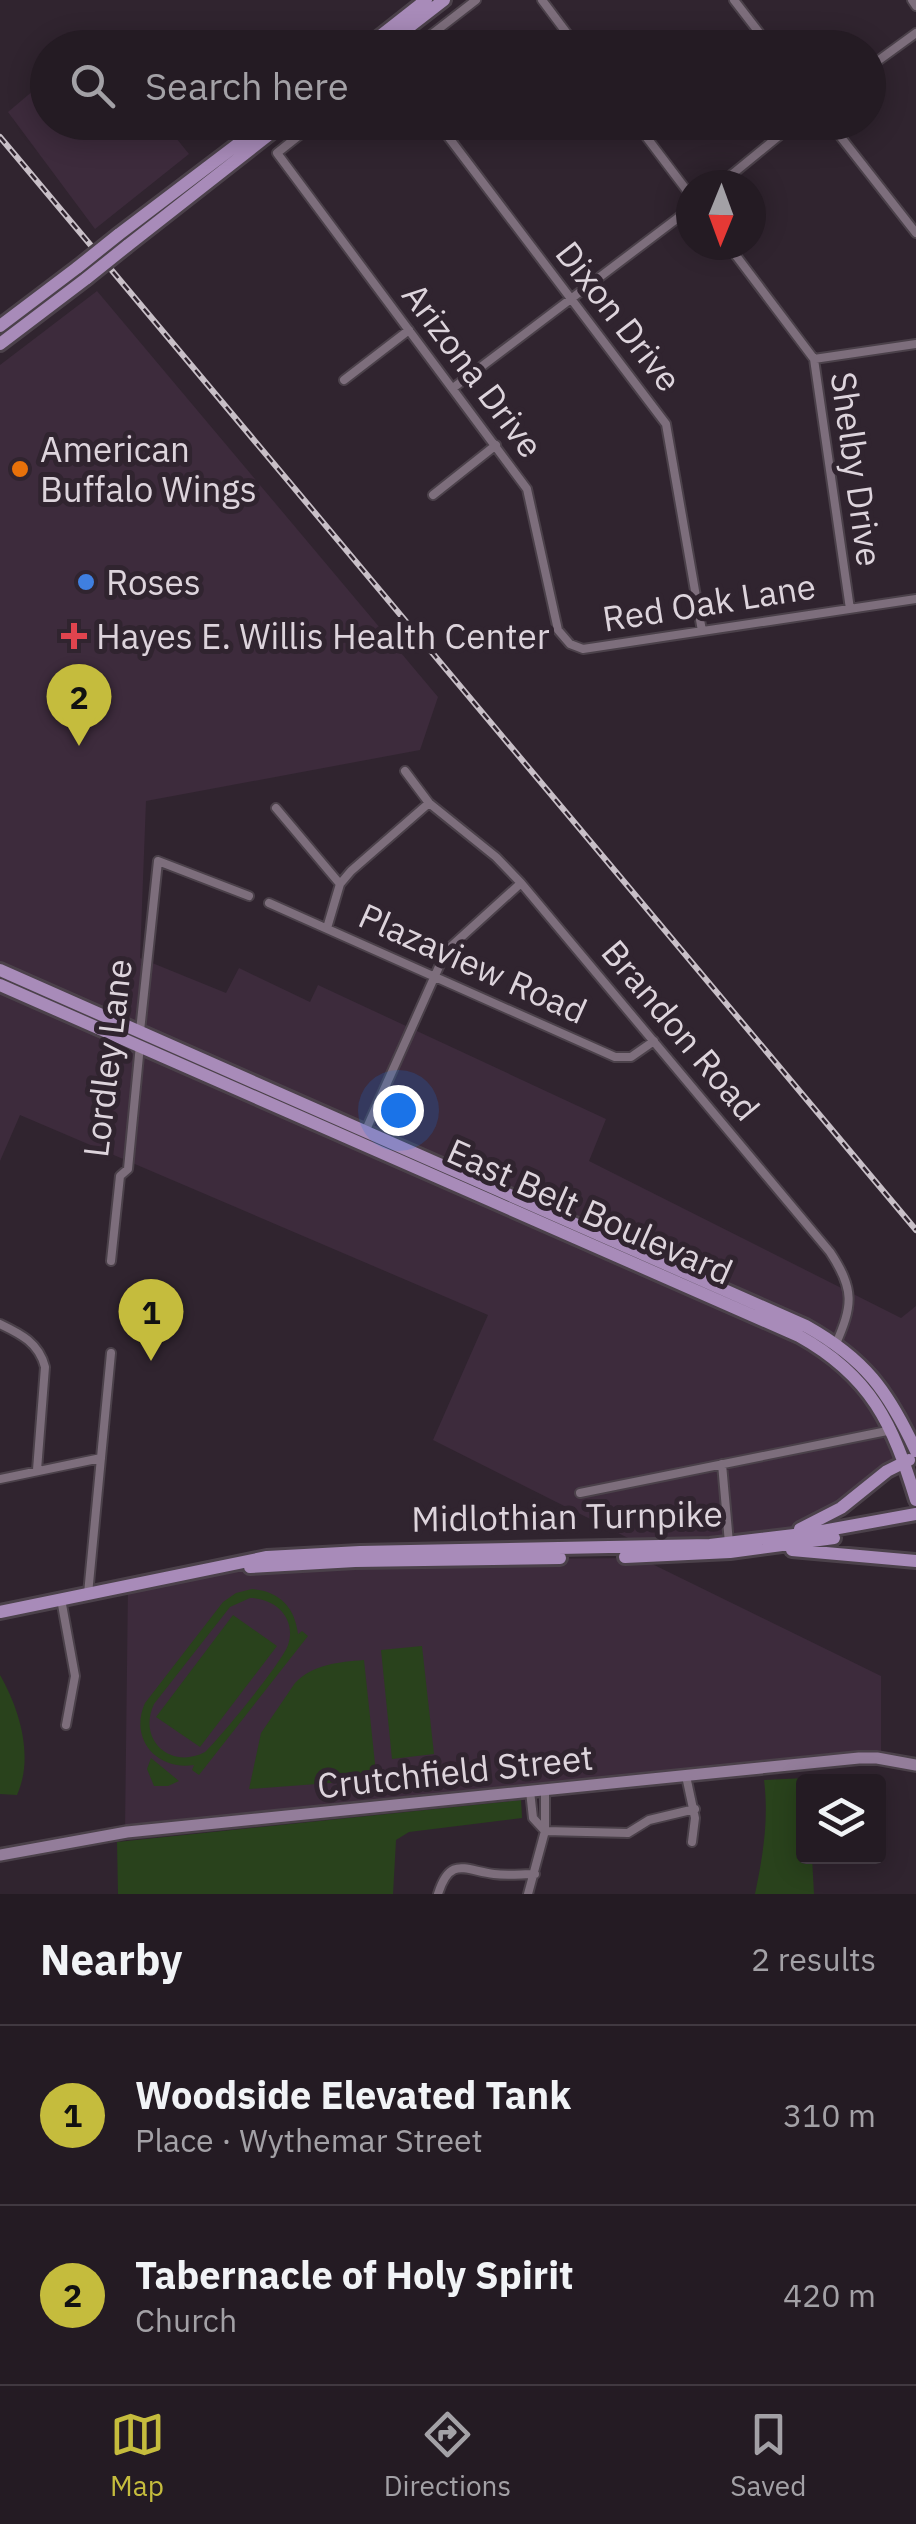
<!DOCTYPE html>
<html lang="en">
<head>
<meta charset="utf-8">
<style>
	:root { --surface:#241b23; --page:#2c242b; --text:#f1f3f6; --muted:#a3a1a6; --line:#413941; --accent:#c5bc3d }
	body { margin:0; font-family:"IBM Plex Sans",sans-serif; background:var(--page); color:var(--text) }
	.controls { position:absolute; right:30px; bottom:30px; display:grid; overflow:hidden; border-radius:10px; box-shadow:0 5px 25px #0003 }
	.controls button { width:90px; height:90px; display:grid; place-items:center; padding:0; border:0; border-bottom:2px solid var(--line); background:var(--surface); color:var(--text); font:50px sans-serif }
	.compass { position:absolute; left:676px; top:170px; width:90px; height:90px; border-radius:50%; background:var(--surface); box-shadow:0 5px 25px #0003; rotate:181deg }
	.you { position:absolute; left:398px; top:1110px; width:35px; height:35px; margin:-25px; border:8px solid #fff; border-radius:50%; background:#1a73e8; box-shadow:0 0 0 15px #1a73e833 }
	.badge { display:grid; place-items:center; width:65px; height:65px; border-radius:50%; background:var(--accent); color:#111; font-size:32px; font-weight:700 }
	.pin { position:absolute; translate:-50% -82px; filter:drop-shadow(0 2px 5px #0008) }
	.pin::after { content:''; position:absolute; top:52px; width:35px; height:30px; background:inherit; clip-path:polygon(0 0,100% 0,50% 100%) }
	.list { margin:0; padding:0; list-style:none }
	h2 { display:flex; justify-content:space-between; align-items:center; height:130px; margin:0; padding:0 40px; font-size:42px }
	h2 small { font-size:32px; font-weight:400; color:var(--muted) }
	.list li { display:grid; grid-template-columns:65px 1fr auto; gap:30px; align-items:center; box-sizing:border-box; height:180px; padding:0 40px; border-top:2px solid var(--line) }
	.list b { display:block; font-size:38px; white-space:nowrap }
	.list p { margin:0; font-size:32px; white-space:nowrap; color:var(--muted) }
	.list em { font-size:32px; font-style:normal; color:var(--muted) }
	.icon { flex:none; width:55px; height:55px; fill:none; stroke:currentColor; stroke-width:2; stroke-linecap:round; stroke-linejoin:round }
	.map { position:relative; flex:none; width:916px; height:1894px; overflow:hidden }
	.search { position:absolute; background:var(--surface); box-shadow:0 5px 25px #0003; left:30px; right:30px; top:30px; height:110px; display:flex; align-items:center; gap:25px; box-sizing:border-box; padding:0 35px; border-radius:55px; color:var(--muted); font-size:38px }
	.sheet { height:490px; background:var(--surface) }
	nav { display:flex; justify-content:space-around; align-items:center; box-sizing:border-box; height:140px; border-top:2px solid var(--line); background:var(--surface); font-size:28px; color:var(--muted) }
	nav a { display:grid; justify-items:center; gap:5px }
	nav .on { color:var(--accent) }
	.map>svg:first-child { display:block }
	.built { fill:#3d2b3c }
	.green { fill:#29421c; fill-rule:evenodd }
	.lines { fill:none; stroke-linecap:round; stroke-linejoin:round }
	.street-casing { stroke:#4b414a; stroke-width:12 }
	.secondary-casing { stroke:#4b414a; stroke-width:16 }
	.primary-casing { stroke:#4b414a; stroke-width:18 }
	.street { stroke:#7d6e7c; stroke-width:8 }
	.secondary { stroke:#937d9a; stroke-width:11 }
	.primary { stroke:#a88bb9; stroke-width:12 }
	.rail-casing { stroke:#c8bfc7; stroke-width:6 }
	.rail { stroke:#30242f; stroke-width:2.5; stroke-dasharray:8; stroke-linecap:butt }
	.primary-bridge-casing { stroke:#4b414a; stroke-width:18; stroke-linecap:butt }
	.primary-bridge { stroke:#a88bb9; stroke-width:12 }
	.food-dot { fill:#e8710a; stroke:#30242f; stroke-width:4 }
	.shop-dot { fill:#3f7fe0; stroke:#30242f; stroke-width:4 }
	.health-dot { fill:#e0444e; stroke:#30242f; stroke-width:4 }
	.labels { text-anchor:middle; dominant-baseline:central; stroke-width:10; stroke-linejoin:round; paint-order:stroke }
	.street-label { font-size:35px; fill:#ddd4dc; stroke:#30242f }
	.poi-label { font-size:35px; fill:#ddd4dc; stroke:#30242f; text-anchor:start }
</style>
</head>
<body>
<div class="map">
<svg width="916" height="1894" viewBox="0 0 916 1894">
	<rect width="100%" height="100%" fill="#30242f"/>
	<path class="built" d="M47,79L48,122L164,123L189,154L95,229L8,112Z
		M97,291L438,697L420,750L146,801L140,958L226,993L239,968L310,1002L318,985L606,1119L589,1161L901,1318L916,1306V1455L889,1461L884,1469L827,1515L788,1532L749,1538L636,1542L433,1440L488,1315L20,1115L0,1161V365Z
		M640,1558L881,1676V1758L125,1831L128,1585L218,1568L403,1560Z"/>
	<path class="green" d="M252,1589C279,1591 295,1607 298,1634L302,1631L308,1636L199,1775L192,1770L194,1765C156,1771 129,1738 145,1703L223,1602L236,1593ZM250,1598C275,1598 297,1618 288,1645C283,1661 220,1738 205,1752C171,1770 137,1740 154,1704L230,1607Z
		M233,1615L277,1646L200,1747L156,1717Z
		M422,1646L434,1754L392,1759L381,1650Z
		M364,1660L376,1773L369,1780L249,1789L261,1733L295,1683C313,1664 339,1662 364,1660Z
		M0,1675C20,1710 34,1757 17,1795L0,1794Z
		M151,1758L179,1781L168,1786H154L147,1769Z
		M806,1778L804,1856L812,1857L814,1894H755C763,1855 769,1820 764,1780Z
		M521,1800L522,1818L409,1832L396,1840L393,1894H118L117,1842Z"/>
	<g class="lines">
		<g class="street-casing">
			<path id="street" d="M542,0L578,48
				M734,0L771,48
				M912,0L916,6
				M414,48L476,0
				M868,68L916,33
				M316,122L277,153L527,489L558,630L570,644L583,649L916,599
				M437,122L666,424L702,631
				M635,122L691,196
				M829,122L916,233
				M719,185L796,122
				M728,245L814,359L850,609
				M814,359L916,344
				M344,380L409,330
				M453,388L691,208
				M433,495L496,445
				M405,771L429,803L496,857L521,883L830,1252C855,1290 853,1305 835,1346
				M276,808L340,884
				M269,903L615,1057H631L654,1041
				M327,928L340,884L351,871L429,803
				M140,1031L158,861L249,896
				M365,1132L446,951L521,883
				M111,1261L120,1176L128,1169L140,1045
				M0,1324C21,1334 39,1343 45,1367L37,1470
				M722,1464L729,1543
				M0,1479L101,1458
				M580,1493L892,1430
				M88,1594L111,1353
				M61,1599L75,1676L66,1725
				M686,1776L695,1818L692,1842
				M530,1791L533,1818L545,1831V1790
				M438,1894C450,1856 464,1870 494,1874C508,1876 521,1874 535,1874
				M528,1894L545,1831L628,1833L649,1820L695,1809"/>
		</g>
		<g class="secondary-casing">
			<path id="secondary" d="M0,1855L127,1832L859,1758H877L916,1765"/>
		</g>
		<g class="primary-casing">
			<path id="primary" d="M365,48L426,0
				M382,48L444,0
				M118,235L267,122
				M127,246L285,122
				M0,326L78,267
				M0,344L87,278
				M0,970L806,1326C865,1359 888,1391 916,1451
				M0,985L799,1336C871,1376 893,1424 916,1500
				M800,1529L841,1508L887,1471L909,1460
				M792,1550L916,1561
				M625,1557L730,1552L834,1538
				M250,1567L355,1561L560,1558
				M0,1612L267,1557L360,1552L710,1545L811,1533L916,1514"/>
		</g>
		<use href="#street" class="street"/>
		<use href="#secondary" class="secondary"/>
		<use href="#primary" class="primary"/>
		<g class="rail-casing">
			<path id="rail" d="M0,137L916,1230"/>
		</g>
		<use href="#rail" class="rail"/>
		<g class="primary-bridge-casing">
			<path id="primary-bridge" d="M78,267L118,235
				M87,278L127,246"/>
		</g>
		<use href="#primary-bridge" class="primary-bridge"/>
	</g>
	<circle class="food-dot" cx="20" cy="469" r="10"/>
	<circle class="shop-dot" cx="86" cy="582" r="10"/>
	<path class="health-dot" d="M69 621h10v10h10v10h-10v10h-10v-10h-10v-10h10z"/>
	<g class="labels">
		<g class="street-label">
			<text transform="translate(619 316) rotate(52)">Dixon Drive</text>
			<text transform="translate(473 370) rotate(53)">Arizona Drive</text>
			<text transform="translate(857 469) rotate(82)">Shelby Drive</text>
			<text transform="translate(709 602) rotate(-9)">Red Oak Lane</text>
			<text transform="translate(473 963) rotate(24)">Plazaview Road</text>
			<text transform="translate(681 1030) rotate(50)">Brandon Road</text>
			<text transform="translate(107 1058) rotate(-83)">Lordley Lane</text>
			<text transform="translate(590 1211) rotate(24)">East Belt Boulevard</text>
			<text transform="translate(567 1516) rotate(-1)">Midlothian Turnpike</text>
			<text transform="translate(455 1771) rotate(-6)">Crutchfield Street</text>
		</g>
		<g class="poi-label">
			<text x="40" y="449">American<tspan x="40" dy="40">Buffalo Wings</tspan></text>
			<text x="106" y="582">Roses</text>
			<text x="96" y="636">Hayes E. Willis Health Center</text>
		</g>
	</g>
</svg>
<div class="controls">
<button><svg class="icon" aria-label="layers" viewBox="0 0 24 24"><path d="M12 4l9 5-9 5-9-5zM3 14l9 5 9-5"/></svg></button>
</div>
<svg class="compass" viewBox="-18 -18 36 36"><path d="M0-13l5 13h-10z" fill="#e53935"/><path d="M0 13l5-13h-10z" fill="#a3a1a6"/></svg>
<div class="you"></div>
<div class="pin badge" style="left:151px;top:1361px">1</div>
<div class="pin badge" style="left:79px;top:746px">2</div>
<div class="search"><svg class="icon" aria-label="search" viewBox="0 0 24 24"><circle cx="10" cy="10" r="6"/><path d="M15 15l6 6"/></svg>Search here</div>
</div>
<section class="sheet">
<h2>Nearby<small>2 results</small></h2>
<ul class="list">
<li><span class="badge">1</span><div><b>Woodside Elevated Tank</b><p>Place · Wythemar Street</p></div><em>310 m</em></li>
<li><span class="badge">2</span><div><b>Tabernacle of Holy Spirit</b><p>Church</p></div><em>420 m</em></li>
</ul>
</section>
<nav>
<a class="on"><svg class="icon" aria-label="map" viewBox="0 0 24 24"><path d="M3 6l6-2 6 2 6-2v14l-6 2-6-2-6 2zM9 4v14M15 6v14"/></svg>Map</a>
<a><svg class="icon" aria-label="directions" viewBox="0 0 24 24"><path d="M12 3l9 9-9 9-9-9zM9 14v-3h6M13 9l2 2-2 2"/></svg>Directions</a>
<a><svg class="icon" aria-label="saved" viewBox="0 0 24 24"><path d="M7 4h10v16l-5-4-5 4z"/></svg>Saved</a>
</nav>
</body>
</html>
